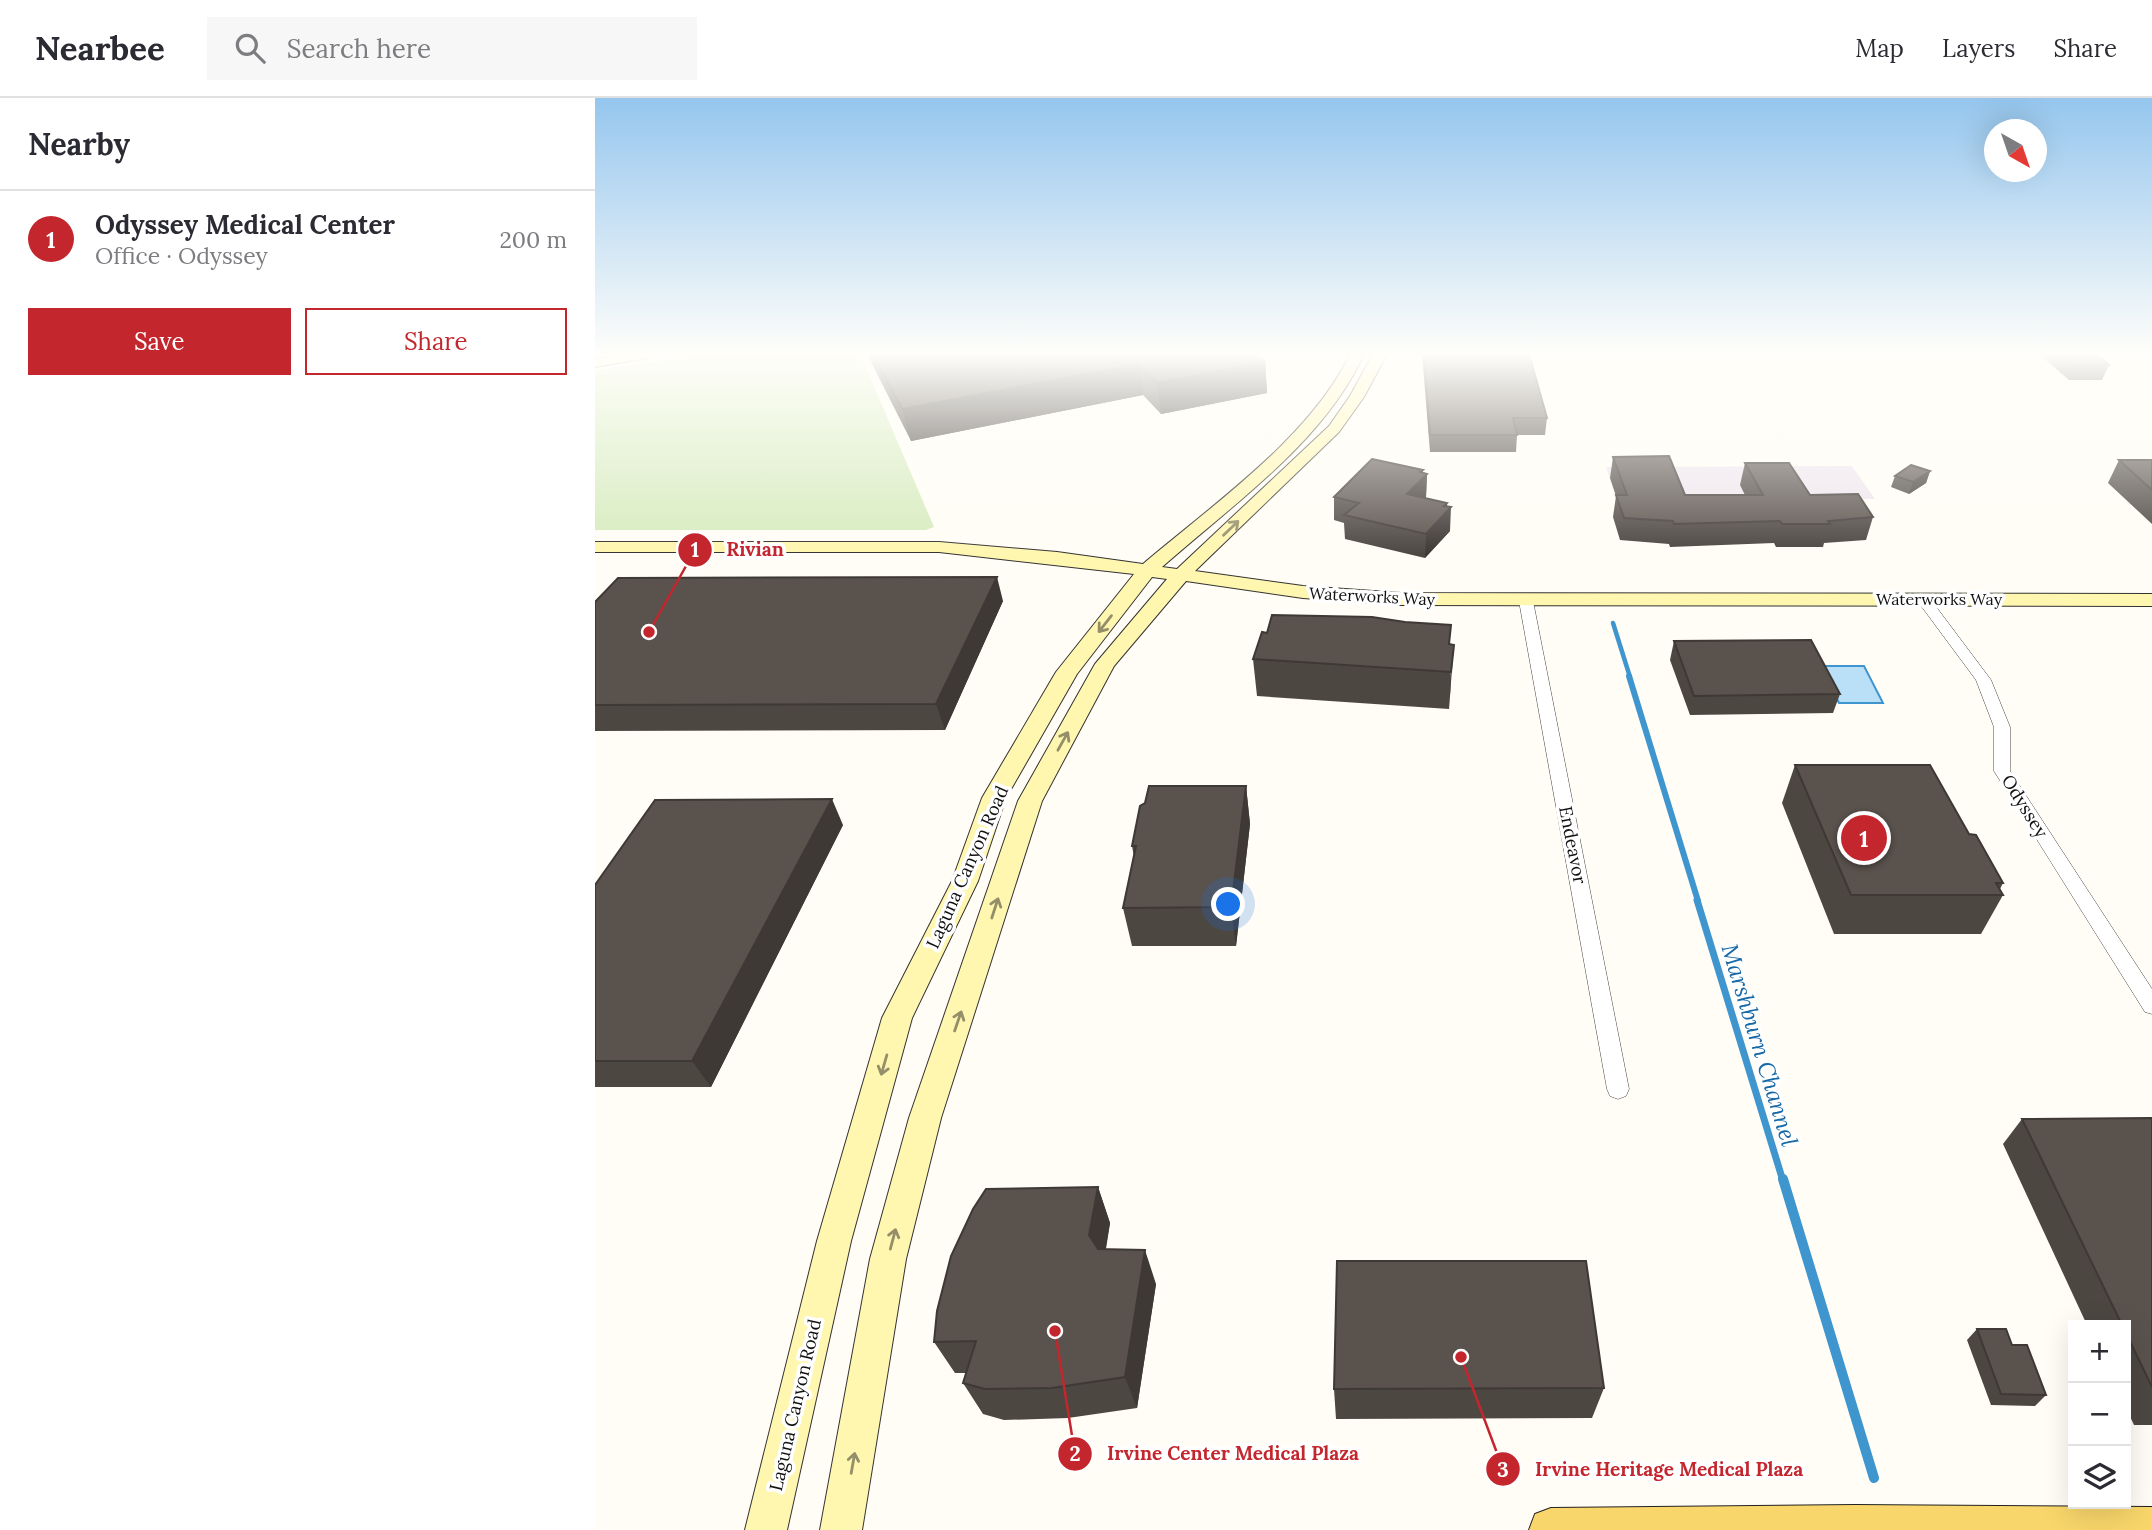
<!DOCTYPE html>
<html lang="en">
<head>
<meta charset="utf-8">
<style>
	:root { --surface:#fff; --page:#f7f7f7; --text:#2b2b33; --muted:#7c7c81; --line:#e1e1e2; --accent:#c4262e }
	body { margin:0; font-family:Lora,serif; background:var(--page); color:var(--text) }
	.controls { position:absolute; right:21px; bottom:21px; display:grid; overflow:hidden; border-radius:0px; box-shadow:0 7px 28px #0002 }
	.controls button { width:63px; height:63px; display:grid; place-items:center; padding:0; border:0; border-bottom:2px solid var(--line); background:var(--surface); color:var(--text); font:35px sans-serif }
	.compass { position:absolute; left:1389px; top:21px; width:63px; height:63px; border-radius:50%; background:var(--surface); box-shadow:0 7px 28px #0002; rotate:140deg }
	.you { position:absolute; left:634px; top:807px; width:24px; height:24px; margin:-18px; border:5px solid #fff; border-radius:50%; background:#1a73e8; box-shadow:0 0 0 10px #1a73e833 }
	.badge { display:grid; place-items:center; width:46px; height:46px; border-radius:50%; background:var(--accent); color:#fff; font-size:23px; font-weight:700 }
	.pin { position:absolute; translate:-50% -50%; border:4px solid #fff; box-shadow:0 2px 7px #0006 }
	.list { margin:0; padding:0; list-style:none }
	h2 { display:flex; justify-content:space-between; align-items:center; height:91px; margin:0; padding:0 28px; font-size:30px }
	h2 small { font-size:23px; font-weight:400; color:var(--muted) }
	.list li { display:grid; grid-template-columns:46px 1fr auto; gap:21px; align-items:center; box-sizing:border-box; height:98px; padding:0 28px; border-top:2px solid var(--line) }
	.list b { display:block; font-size:26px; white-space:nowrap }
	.list p { margin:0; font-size:23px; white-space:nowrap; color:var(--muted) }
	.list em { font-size:23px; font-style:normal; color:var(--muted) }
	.actions { display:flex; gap:14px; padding:21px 28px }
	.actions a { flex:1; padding:16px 0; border:2px solid var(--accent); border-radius:0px; text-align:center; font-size:24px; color:var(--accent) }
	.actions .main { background:var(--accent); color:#fff }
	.icon { flex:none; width:38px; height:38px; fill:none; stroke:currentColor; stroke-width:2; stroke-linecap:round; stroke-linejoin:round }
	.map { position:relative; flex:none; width:1557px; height:1432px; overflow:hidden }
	header { display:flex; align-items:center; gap:42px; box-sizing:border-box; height:98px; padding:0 35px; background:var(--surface); border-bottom:2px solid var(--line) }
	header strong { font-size:33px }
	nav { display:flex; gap:38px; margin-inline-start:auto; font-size:24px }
	.search { width:490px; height:63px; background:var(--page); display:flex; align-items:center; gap:18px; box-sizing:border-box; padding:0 24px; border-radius:0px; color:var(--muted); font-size:26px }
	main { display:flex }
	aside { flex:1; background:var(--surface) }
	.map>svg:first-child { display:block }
	.industrial { fill:#eee6ef }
	.green { fill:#d5ebbd }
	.water { fill:#b9e0f7; stroke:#3f96cf; stroke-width:2 }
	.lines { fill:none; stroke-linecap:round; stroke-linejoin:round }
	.stream-far3 { stroke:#3f96cf; stroke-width:4.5 }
	.stream-far2 { stroke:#3f96cf; stroke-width:6 }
	.stream-far1 { stroke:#3f96cf; stroke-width:7 }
	.stream { stroke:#3f96cf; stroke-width:10 }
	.street-casing { stroke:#444; stroke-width:1 }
	.secondary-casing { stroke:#333; stroke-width:2 }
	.primary-casing { stroke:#222; stroke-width:2 }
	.street { fill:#fff; fill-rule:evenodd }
	.secondary { fill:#fff6b0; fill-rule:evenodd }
	.primary { fill:#f9d66b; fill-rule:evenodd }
	.wall { fill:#4d4742 }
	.shaded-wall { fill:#3f3936 }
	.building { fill:#5a524d; stroke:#3f3936; stroke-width:2 }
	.oneway { stroke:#948f68 }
	.labels { text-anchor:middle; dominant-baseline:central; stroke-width:7; stroke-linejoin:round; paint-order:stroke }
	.far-street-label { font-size:16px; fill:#111; stroke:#fff }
	.street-label { font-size:18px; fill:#111; stroke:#fff }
	.near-water-label { font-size:23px; font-style:italic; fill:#1768a6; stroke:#fff }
	.leader { fill:none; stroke:#c4262e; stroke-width:2.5 }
	.callout-dot { fill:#c4262e; stroke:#fff; stroke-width:2.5 }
	.mark-label { font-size:21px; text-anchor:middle; font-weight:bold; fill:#fff }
	.callout-label { font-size:19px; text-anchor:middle; font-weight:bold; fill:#c4262e; stroke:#fff; stroke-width:7; stroke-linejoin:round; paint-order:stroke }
</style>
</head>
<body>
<header>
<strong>Nearbee</strong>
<div class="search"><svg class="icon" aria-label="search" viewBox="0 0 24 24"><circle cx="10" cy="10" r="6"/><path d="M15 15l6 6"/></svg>Search here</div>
<nav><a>Map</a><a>Layers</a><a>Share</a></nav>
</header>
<main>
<aside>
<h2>Nearby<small></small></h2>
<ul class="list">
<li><span class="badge">1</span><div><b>Odyssey Medical Center</b><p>Office · Odyssey</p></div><em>200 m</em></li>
</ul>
<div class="actions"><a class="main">Save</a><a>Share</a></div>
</aside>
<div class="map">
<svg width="1557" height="1432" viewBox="0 0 1557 1432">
	<rect width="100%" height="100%" fill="#fffdf5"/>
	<path class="industrial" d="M1257,368L1280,401L1022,402L1011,369Z"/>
	<path class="green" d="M109,256H265L339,429L331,432H0V273Z"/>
	<path class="water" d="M1226,568H1269L1288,605H1244Z"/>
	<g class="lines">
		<path class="stream-far3" d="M1018,525L1035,579"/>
		<path class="stream-far2" d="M1034,578L1103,803"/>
		<path class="stream-far1" d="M1102,802L1188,1083"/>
		<path class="stream" d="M1188,1081L1279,1380"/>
		<g class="street-casing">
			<path id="street" d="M1328,497L1333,498L1396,582L1415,629V673L1557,891V916L1550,914L1399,673V629L1381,582L1321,501Z
				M931,499L938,503L1034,991L1031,998L1023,1001L1015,998L1012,991L924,503Z"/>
		</g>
		<g class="secondary-casing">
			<path id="secondary" d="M27,256H60L53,260L0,269V261Z
				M755,256H769C729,344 638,406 567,469L582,471L734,328L755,298L778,256H792L769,299L744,334L600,473L708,488L806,495L1557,496V508L806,507L708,500L591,483L519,568L447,703L346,1020L311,1161L267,1432H225L275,1161L314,1020L423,703L500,566L572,481L557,479L482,576L411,700L383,783L317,920L256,1143L192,1432H150L222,1143L287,920L357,783L387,700L461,574L539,476L344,454H0V444H344L462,454L548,466C617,407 716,339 755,256Z"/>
		</g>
		<g class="primary-casing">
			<path id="primary" d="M1260,1407L1557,1409V1432H934L940,1416L956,1410Z"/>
		</g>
		<use href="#street" class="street"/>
		<use href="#secondary" class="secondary"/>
		<use href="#primary" class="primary"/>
	</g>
	<path class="wall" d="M272,256H661L670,264L672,295L566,316L548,297L316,343Z
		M827,256H934L952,320L950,337H922L921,354H835Z
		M1444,256H1501L1514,267L1507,282H1474Z
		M1018,359L1090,397H1150L1145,387L1150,365L1215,397L1278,419L1271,442L1229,445L1228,449H1181L1179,445L1075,449L1074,446L1025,442L1018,419L1021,398L1015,380Z
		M1524,362H1557V426L1513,385Z
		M828,372V375L832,376L831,399L830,400L852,405L855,433L830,460L750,441L749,425L739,422V399Z
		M1335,373L1331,385L1314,396L1296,389L1300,378Z
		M408,503L350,632L0,633V504Z
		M1079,543L1245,596L1238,615L1095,617L1075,562Z
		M855,546L856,584L854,611L662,598L658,561Z
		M1200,667L1374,736L1408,785L1405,791L1408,797L1386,836H1239L1187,705Z
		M651,688L655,726L641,848H537L528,810L539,759L537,748Z
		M248,727L116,989H0V787Z
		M1557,1020V1327H1539L1531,1310V1227H1492L1408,1046L1427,1021Z
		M503,1089L515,1125L511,1151L561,1186L542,1310L473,1320L409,1322L388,1316L368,1285L371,1275H360L339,1244Z
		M1382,1231L1417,1247L1451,1297L1440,1308L1396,1307L1372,1242Z
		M1009,1290L997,1320L741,1321L739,1291Z"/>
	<path class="shaded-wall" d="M670,264L672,295L566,316L562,285Z
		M544,266L548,297L316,343L307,311Z
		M828,372V380L832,376L831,399L811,419L812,396L825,374Z
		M1335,373L1331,385L1314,396L1318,384Z
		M852,405L851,414L856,409L855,433L830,460L831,436L849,408Z
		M402,479L408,503L350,632L341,606Z
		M859,547L856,584L854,611L856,574Z
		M651,688L655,726L641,848L636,809Z
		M237,701L248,727L116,989L97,963Z
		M503,1089L515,1125L507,1171L494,1137Z
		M550,1152L561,1186L542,1310L530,1279Z"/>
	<path class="building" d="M278,256H661L670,264L562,285L544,266L307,311Z
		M829,256H934L952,320H918L922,337H835Z
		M1468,256H1501L1514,267H1480Z
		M1074,358L1090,397H1168L1150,365H1194L1215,397L1263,396L1278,419L1233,423L1235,426H1187L1185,423L1079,426L1078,423L1029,420L1021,397H1032L1018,359Z
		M777,361L828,372L825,374L832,376L812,396L852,405L849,408L856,409L831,436L749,417L764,405L739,399Z
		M1524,362H1557V392Z
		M1316,367L1335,373L1318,384L1300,378Z
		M402,479L341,606L0,607V504L23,480Z
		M677,517L777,519L810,524L856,527L854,546L859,547L856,574L658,561L667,534L672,535Z
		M1216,542L1245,596L1099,598L1079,543Z
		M1200,667H1335L1374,736L1381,737L1408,785H1401L1408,797H1256Z
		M554,688H651L636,809L528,810L541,748H537L545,708L550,705Z
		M237,701L97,963H0V787L60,702Z
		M1557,1020V1289L1531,1235V1227H1527L1427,1021Z
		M503,1089L494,1137L503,1151L550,1152L530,1279L457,1290L390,1291L368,1285L381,1243L339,1244L342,1213L356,1158L378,1111L391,1091Z
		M742,1163H991L1009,1290L739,1291Z
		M1382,1231H1411L1417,1247H1432L1451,1297L1406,1296Z"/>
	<defs><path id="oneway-shaft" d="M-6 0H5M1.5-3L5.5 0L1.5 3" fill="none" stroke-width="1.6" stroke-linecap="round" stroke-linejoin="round" transform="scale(1.75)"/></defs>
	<g class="oneway">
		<use href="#oneway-shaft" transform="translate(636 430) rotate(-44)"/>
		<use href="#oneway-shaft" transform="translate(510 526) rotate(128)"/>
		<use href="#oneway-shaft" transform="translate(468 643) rotate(-61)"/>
		<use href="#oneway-shaft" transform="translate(400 810) rotate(-72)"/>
		<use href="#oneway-shaft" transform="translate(363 923) rotate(-71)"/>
		<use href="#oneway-shaft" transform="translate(289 967) rotate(106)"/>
		<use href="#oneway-shaft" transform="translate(298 1141) rotate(-75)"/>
		<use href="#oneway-shaft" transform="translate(258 1365) rotate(-80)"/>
	</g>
	<linearGradient id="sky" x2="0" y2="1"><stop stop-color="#95c6ee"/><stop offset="0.56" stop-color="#fffefa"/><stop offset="1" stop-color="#fffefa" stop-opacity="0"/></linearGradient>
	<rect width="1557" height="457" fill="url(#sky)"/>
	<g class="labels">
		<g class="far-street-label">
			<text transform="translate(777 498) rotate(3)">Waterworks Way</text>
			<text x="1344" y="501">Waterworks Way</text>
		</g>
		<g class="street-label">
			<text transform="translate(1430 708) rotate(58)">Odyssey</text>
			<text transform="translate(978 747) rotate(79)">Endeavor</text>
			<text transform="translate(372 769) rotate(-66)">Laguna Canyon Road</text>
			<text transform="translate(200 1307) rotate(-77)">Laguna Canyon Road</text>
		</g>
		<g class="near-water-label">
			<text transform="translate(1165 947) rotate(73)">Marshburn Channel</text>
		</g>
	</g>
	<path class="leader" d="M54 534L100 452M460 1233L480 1356M866 1259L908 1371"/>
	<g class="callout-dot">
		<circle cx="54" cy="534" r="7"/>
		<circle cx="460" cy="1233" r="7"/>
		<circle cx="866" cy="1259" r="7"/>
		<circle cx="100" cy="452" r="18"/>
		<circle cx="480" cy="1356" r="18"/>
		<circle cx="908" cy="1371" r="18"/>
	</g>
	<g class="mark-label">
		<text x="100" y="459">1</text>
		<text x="480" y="1363">2</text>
		<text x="908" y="1379">3</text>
	</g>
	<g class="callout-label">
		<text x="160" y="458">Rivian</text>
		<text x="638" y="1362">Irvine Center Medical Plaza</text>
		<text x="1074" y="1378">Irvine Heritage Medical Plaza</text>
	</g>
</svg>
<div class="controls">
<button>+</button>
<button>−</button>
<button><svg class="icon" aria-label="layers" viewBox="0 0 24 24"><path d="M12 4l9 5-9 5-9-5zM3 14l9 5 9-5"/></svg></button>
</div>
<svg class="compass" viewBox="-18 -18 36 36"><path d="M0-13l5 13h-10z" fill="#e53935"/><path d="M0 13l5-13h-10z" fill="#7c7c81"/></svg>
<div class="you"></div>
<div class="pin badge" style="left:1269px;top:740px">1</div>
</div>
</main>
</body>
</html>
